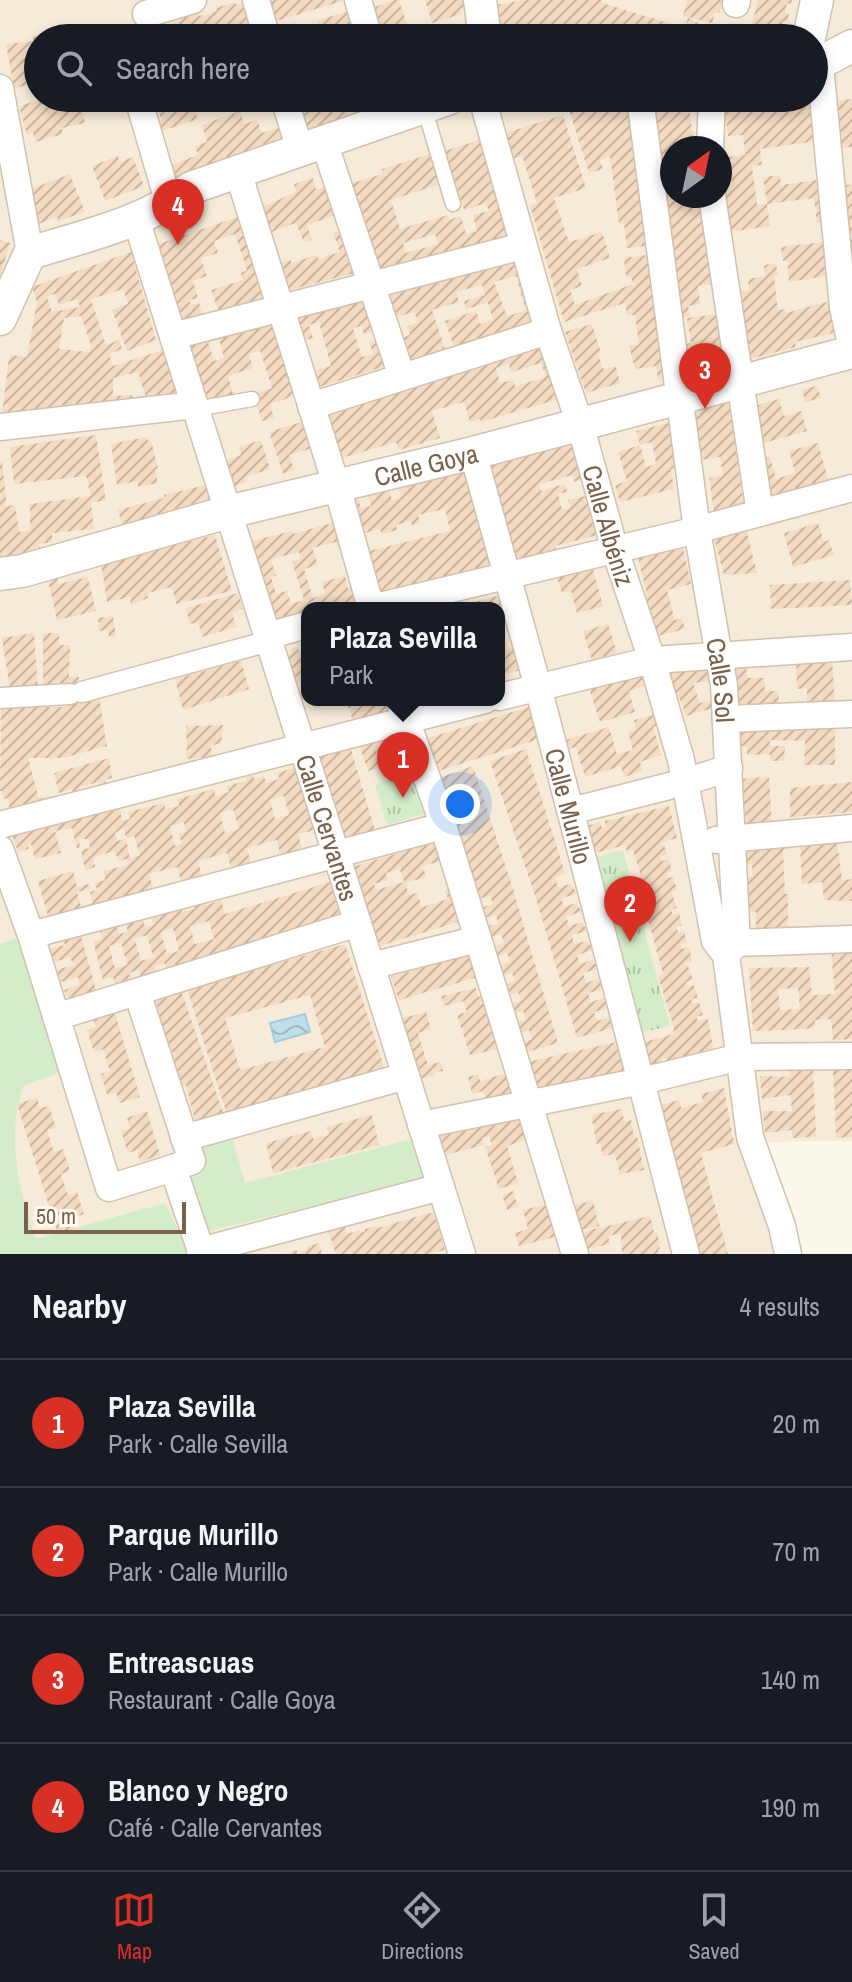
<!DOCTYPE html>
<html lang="en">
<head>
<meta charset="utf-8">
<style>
	:root { --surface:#171b24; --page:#242831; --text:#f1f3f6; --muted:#9ea1a6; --line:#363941; --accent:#d93025 }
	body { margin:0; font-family:"Archivo Narrow",sans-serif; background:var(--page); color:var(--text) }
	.compass { position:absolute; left:660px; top:136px; width:72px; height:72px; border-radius:50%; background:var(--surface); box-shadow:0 4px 12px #0003; rotate:33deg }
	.scale { position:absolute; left:24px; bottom:20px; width:162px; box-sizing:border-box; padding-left:8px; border:4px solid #7b614c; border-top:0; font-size:22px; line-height:28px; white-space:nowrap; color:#7b614c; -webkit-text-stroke:6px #fffbf3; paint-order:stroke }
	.you { position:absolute; left:460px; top:804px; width:28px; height:28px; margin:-20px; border:6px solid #fff; border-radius:50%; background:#1a73e8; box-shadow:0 0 0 12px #1a73e833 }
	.badge { display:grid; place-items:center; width:52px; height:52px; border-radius:50%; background:var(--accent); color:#fff; font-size:26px; font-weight:700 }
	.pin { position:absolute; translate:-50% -66px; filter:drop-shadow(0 2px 4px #0008) }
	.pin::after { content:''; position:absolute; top:42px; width:28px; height:24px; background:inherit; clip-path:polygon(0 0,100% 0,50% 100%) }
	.popup { position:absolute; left:301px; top:602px; width:204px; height:104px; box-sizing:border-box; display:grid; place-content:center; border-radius:16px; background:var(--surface); filter:drop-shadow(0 2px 6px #0005); font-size:26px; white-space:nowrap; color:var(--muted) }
	.popup b { font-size:30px; color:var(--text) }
	.popup::after { content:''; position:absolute; left:50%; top:100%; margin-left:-16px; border:16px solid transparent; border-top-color:var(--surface) }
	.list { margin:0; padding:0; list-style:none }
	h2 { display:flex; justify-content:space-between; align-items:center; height:104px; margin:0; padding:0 32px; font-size:34px }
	h2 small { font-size:26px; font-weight:400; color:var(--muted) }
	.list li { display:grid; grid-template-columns:52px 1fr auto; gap:24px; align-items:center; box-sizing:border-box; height:128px; padding:0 32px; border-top:2px solid var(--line) }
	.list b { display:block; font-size:30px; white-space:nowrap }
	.list p { margin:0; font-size:26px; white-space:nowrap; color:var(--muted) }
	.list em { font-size:26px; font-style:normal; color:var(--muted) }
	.icon { flex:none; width:44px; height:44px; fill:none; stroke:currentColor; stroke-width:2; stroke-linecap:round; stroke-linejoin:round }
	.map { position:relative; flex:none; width:852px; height:1254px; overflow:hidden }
	.search { position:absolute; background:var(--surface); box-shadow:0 4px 12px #0003; left:24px; right:24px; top:24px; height:88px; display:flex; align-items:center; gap:20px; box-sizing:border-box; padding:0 28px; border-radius:44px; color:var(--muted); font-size:30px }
	.sheet { height:616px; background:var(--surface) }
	nav { display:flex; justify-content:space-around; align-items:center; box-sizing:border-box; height:112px; border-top:2px solid var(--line); background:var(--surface); font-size:22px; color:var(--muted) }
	nav a { display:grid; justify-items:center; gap:4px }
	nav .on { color:var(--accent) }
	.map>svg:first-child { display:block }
	.residential { fill:#f6ebd9; fill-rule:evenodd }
	.grass { fill:#d3edc8 }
	.park { fill:url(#park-tufts) }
	.water { fill:url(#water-waves); stroke:#a4cddb; stroke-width:2 }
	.building { fill:url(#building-hatch); fill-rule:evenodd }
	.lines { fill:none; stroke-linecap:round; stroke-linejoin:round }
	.service-casing { stroke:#d2c1af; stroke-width:17 }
	.pedestrian-casing { stroke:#d2c1af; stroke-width:23 }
	.minor-casing { stroke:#d2c1af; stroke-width:29 }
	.tertiary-casing { stroke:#d2c1af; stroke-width:35 }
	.service { stroke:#fff; stroke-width:14 }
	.pedestrian { stroke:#fff; stroke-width:20 }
	.minor { stroke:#fff; stroke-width:26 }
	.tertiary { stroke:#fff; stroke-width:32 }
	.labels { text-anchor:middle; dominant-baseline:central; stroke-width:6; stroke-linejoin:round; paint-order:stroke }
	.street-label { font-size:26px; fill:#7b614c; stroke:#fffbf3 }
</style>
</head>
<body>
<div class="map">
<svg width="852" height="1254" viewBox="0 0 852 1254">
	<defs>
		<pattern id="park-tufts" width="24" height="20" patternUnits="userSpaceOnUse" patternTransform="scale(2)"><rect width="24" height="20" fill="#d3edc8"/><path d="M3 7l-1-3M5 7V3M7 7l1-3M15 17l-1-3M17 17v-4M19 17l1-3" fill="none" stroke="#b0c3a5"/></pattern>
		<pattern id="water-waves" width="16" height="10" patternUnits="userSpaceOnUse" patternTransform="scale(2)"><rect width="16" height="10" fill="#bedfe9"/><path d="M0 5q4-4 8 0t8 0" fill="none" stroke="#9fb8bf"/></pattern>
		<pattern id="building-hatch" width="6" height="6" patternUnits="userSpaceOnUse" patternTransform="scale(2)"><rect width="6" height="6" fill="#f4dbc2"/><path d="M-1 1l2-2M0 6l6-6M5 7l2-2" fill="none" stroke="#cbb5a0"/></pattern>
	</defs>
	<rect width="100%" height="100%" fill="#fdf8ec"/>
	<path class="residential" d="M0,0H852V1141L767,1142L803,1254H31L0,1119ZM38,38H814V98H38ZM672,148H720V196H672ZM307,608H499V700H307Z"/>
	<path class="grass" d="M17,938L59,1073L24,1085C5,1134 19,1192 36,1239L165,1203L183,1240L187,1254H0V944Z
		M230,1131L245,1183L416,1138L427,1179L208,1231L189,1178L199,1165L197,1142Z"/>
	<path class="park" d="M418,772L430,812L387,825L375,784Z
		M623,850L670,1026L635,1034L594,858Z"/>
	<path class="water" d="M305,1014L310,1032L275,1042L270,1023Z"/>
	<path class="building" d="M258,0H343V1L266,24Z
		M395,0H399L411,38H372L363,11Z
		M425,0H463L465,8L460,9L462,14L432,23Z
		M525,0H601L602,3L685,28L688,18L724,36V38H623L607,33L608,37L600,38H501L495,5Z
		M687,0H723L719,13L715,12L712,23L683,16Z
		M758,0H792L791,4L787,3L785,13L789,14L787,22L783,21L780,31L785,32L783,38L750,32Z
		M235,2L236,5L246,2L254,30L228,38H165L173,35L170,24L180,21L179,18L198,13L199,16L208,14L217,11L216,8Z
		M348,11L357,38H323L317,21Z
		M38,36V83L14,88L6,44L33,41V37Z
		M46,98H79L85,123L62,128L63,134L36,142L33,133L27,135L19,106Z
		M157,98H199L192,101L198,119L162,131L159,121L162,120L154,102L158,101Z
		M289,98H409L302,135Z
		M607,98H623L627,108H630L655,245L627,248L624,224H619L610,157L600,160L603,169L589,173L569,110Z
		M654,98H688L694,148H672V196H700L712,284L698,286L700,304L688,306L690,316L682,317Z
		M819,98L824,140L760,149L762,165L752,166L757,205L767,204L770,226L729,232L721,158L745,155L743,135L728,136L725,106Z
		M852,99V147L836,148L832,101Z
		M240,111L244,124L257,120L262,133L285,125L289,139L176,178L171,165L198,155L195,146L207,142L202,125Z
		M563,115L586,188L554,198L569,242L602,232L610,258L577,269L582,286L570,290L575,305L633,284L631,277H626L624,258L656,254L674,377L658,380L656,366L635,369L629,346L639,345L635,315H627L625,303L564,322L530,205L537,203L522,156L507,160L499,135Z
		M485,138L515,235L373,275L346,185L383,174L382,169L430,154L440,184L391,200L400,229L448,215L449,220L461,216L466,234L477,231L473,215L489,211L486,203L464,210L445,151ZM435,234L438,244L406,253L403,243Z
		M118,156L120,162L133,157L144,186L105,201L92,166Z
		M70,174L85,212L58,221L57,217L38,224L26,191Z
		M780,175L781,185L824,179L829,221L817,223L814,198L767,204L763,177Z
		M313,178L316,190L329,185L339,214L307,225L312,240L304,243L296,223L266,234L258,209L296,192L294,184Z
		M852,184V280L839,186Z
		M243,215L270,297L218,310L211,290L243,280L241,273L247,270L235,234L214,241L218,253L201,258L207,276L193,281L198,298L189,300L191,305L199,303L202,314L175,321L156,245Z
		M348,227L362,271L286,291L277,264L291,260V263L317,255L318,259L340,252L333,233Z
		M0,240L10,243L1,274H0Z
		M823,242L824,257L830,256L832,275L789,282L787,260L783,261L781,247Z
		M131,252L156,340L127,351L112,310L128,304L123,289L91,299L106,345L119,340L122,349L109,354L113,366L163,350L180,400L151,403L149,397L146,398L138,372L113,378V396L132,395L136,405L1,421L9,358L11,355L27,357L37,302L32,287ZM55,294L59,305L77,299L80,307L52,312L47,296ZM81,316L91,346L90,352L59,349L64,318Z
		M521,258L541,319L454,347L445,321L476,311L480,324L493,320L488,303L466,309L464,301L485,295L482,285L456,292L459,302L432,310L445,349L407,361L399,338L410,335L407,326L418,322L414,312L392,318L384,294L512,264L511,260ZM516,276L526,311L507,316L494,282Z
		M776,263L778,275L774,276L778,310L785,309L786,313L834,300L833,333L795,342L796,347L746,360L739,314L744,313L741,291H749L748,279L765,276L764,265Z
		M369,297L380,329L364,334L361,326L353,328L362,357L373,354L369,342L383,338L392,364L316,388L311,372L331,366L319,322L309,325L313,338L300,341L291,315Z
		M725,313L732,364L690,376L685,344L691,343L687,318Z
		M277,320L300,394L270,404L274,418L262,421L253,394L272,388L260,351L249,354L253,368L228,376L234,397L200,405L179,338L205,332L214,361L224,358L218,334Z
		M592,324L601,353H598L603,369L616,366L620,383L586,393L565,332Z
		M548,343L565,397L481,422L480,419L470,422L464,402L432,411L440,438L399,450L396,442L338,459L324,412ZM541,363L546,377L515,386L513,380L500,383L496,368L509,364L511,372Z
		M817,386L821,398L805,402L802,389Z
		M779,399L784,416L801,411L807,431L760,444L749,408Z
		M729,402L744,507L714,512L709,478L723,476L720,457L694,461L688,414Z
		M311,419L319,446L289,455L294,470L283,474L269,432Z
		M676,421L683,467L671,469L674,489L620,502L615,485L627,481L618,452L640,445L636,431ZM652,442L656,464L646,467L640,445Z
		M96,435L106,500L91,503L94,529L52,533V542L39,544L41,552L0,563V462H2L7,506L15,505L19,532L30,530V504L91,496L86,476L14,484L10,447Z
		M147,437L148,441L151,440L158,469H155L158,483L138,487L137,481L117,485L111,444Z
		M261,440L270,469L245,477L246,483L231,487L223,461L241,455L239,447Z
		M575,440L585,479L574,482L573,475L539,484L541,491L565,484L567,492L558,494L562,510L570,508L568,500L591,495L602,534L555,546L556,551L513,562L487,463Z
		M818,443L830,486L766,501L755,461L770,457L776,479L795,473L789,451Z
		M469,469L495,566L378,595L365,552L450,531L445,509L418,515L420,523L412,526L411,521L396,525L397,530L382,534L380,529L365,533L366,538L358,540L347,502L358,498L361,508L371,506L368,495L389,490L392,500L401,497L399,487Z
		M206,485L211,502L122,526L118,510L164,498V495Z
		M339,521L347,546L337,548L336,542L312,548L318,565L304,569L313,598L325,594L322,582L345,576L348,589L359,585L364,600L332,608H307V614L270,624L243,543L292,531L293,534ZM299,552L301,559L292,561L304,600L291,604L287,591L276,594L271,577L276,576L271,559Z
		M744,521L757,573L724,575L712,530Z
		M818,523L824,542L829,540L834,555L793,567L784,533Z
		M215,535L232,591L176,604L172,587L147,593L148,598L131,605L130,597L107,602L101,563Z
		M681,538L691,584L667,590L675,620L682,618L685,629L653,637L642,597L647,595L636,550Z
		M592,566L603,606L577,613L571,591L562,593L557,577Z
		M57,577L58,584L88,577L96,611L57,620L48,580Z
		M850,580L852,605L771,609L770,585Z
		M238,593L243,609L232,612L236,627L202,637L198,622L190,624L186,608Z
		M500,595L507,620L499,622V608H453Z
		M113,616L116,636L109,637L108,630L99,631L98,618Z
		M608,624L617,653L592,660L583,631Z
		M34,633L38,690H10L2,638Z
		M43,633H59V645H70L69,677H79V685L43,686Z
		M297,647L299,651L307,649V680L289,686L280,658L291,654L290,649Z
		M514,647L520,670L499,676V651Z
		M832,657L835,709H807V688L797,689L796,659Z
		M241,661L249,689L183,710L175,679Z
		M708,663L711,681L693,683L700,703L713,700L714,708L686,716L679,697L673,698L664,670Z
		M746,663L747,678H764L765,691H778L780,711L735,712L724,664Z
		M641,671L644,686L629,691L635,712L600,722L588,685Z
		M99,697L107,746L63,758H28L39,799L50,796L53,806L10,818L8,798L4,799L2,791H0L1,707H63Z
		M346,700H384L388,710L353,721Z
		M529,707L540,739L429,774L419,741Z
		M653,715L657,726L653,727L661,755L640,762L643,771L624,777L621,766L585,777L576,747L564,750L562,741L609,727L617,754L633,750L628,732L636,730L634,720Z
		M835,724V765H804L805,741L770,740V746H785L784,761H770V754L747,755L746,746H735L734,726Z
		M223,725L221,744L211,745L212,757L187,759L186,726Z
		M403,727L413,758L368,771L357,739Z
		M348,739L375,830L343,838L340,829L343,828L341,820L338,821L335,812L338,811L335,803H332L329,794L332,793L329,785L326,786L324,768L321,769L318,751Z
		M526,749L565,873L555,878L558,887L571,884L577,894L561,898L564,907L576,903L582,912L566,916L569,926L582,922L587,931L572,935L574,944L587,941L593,950L577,955L580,964L593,960L598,969L583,973L586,983L598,979L604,989L588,993L591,1002L604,998L609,1008L594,1012L597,1021L609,1017L615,1027L577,1038L538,905L490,761Z
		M109,758L112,778L105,780L106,784L99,786L98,782L79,787L81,791L73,793L72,789L59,793L54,773Z
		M473,766L513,889L558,1043L520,1054V1043L532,1039L529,1030L514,1035V1024L526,1020L523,1011L509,1015L508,1004L521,1001L518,992L503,996V985L515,981L512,973L497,977V966L510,962L507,953L491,958V947L504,943L501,934L486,939L485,927L498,924L496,915L480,919V908L493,904L490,896L477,899L439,778Z
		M296,767L315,830L298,834L303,853L281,858L277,840L247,848L252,866L232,872L227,853L198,861L203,879L182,885L177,867L164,870L149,874L154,893L49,920L38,881L73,871L77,887L89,884L90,889L77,892L81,906L93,903L90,892L97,890L95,883L105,880L103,871L128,865L127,859L118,861L115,851L93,857L95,867L85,870L81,850L90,848L88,839H79L80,848L77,849L72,828L55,831L61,853L35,859L31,844L28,845L29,849L18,851L9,827L118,799L122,821L130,819L128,812L164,803L165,809L179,806L178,799L214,789L215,796L223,794L229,792L227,786L246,781L245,777L253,775L254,779L264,776L266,783L279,779L278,773ZM284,796L289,815L275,819L270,799ZM233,809L239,829L225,833L220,813ZM184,822L186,832L179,833L182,844L175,846L170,826ZM124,828L126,838L134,836L140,855L130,858L126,839L117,841L115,833Z
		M769,777L772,827L747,830L744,804H739L738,779Z
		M852,782V812L790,817V788Z
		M669,806L677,838L663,842L667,854L661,856L662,861L669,859L672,872L666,873L667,878L673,877L677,890L671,892L677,908L671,910L673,915L679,913L682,926L676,927L678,932L684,931L687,943L681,944L682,949L689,947L692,961L687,963L693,980L686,982L688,987L694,985L698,998L691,999L693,1004L699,1002L703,1015L696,1017L698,1021L708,1019L715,1059L699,1063L697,1054L668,1064L666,1058L661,1059L663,1065L650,1069L638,1044L673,1034L674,1028L658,976L663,974L644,905L649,903L633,850L627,851L625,845L588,855L587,826L600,822L602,828L606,827L605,821Z
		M791,840V849L783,850L785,894H788V937L756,931V912H748L746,878L753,877L752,864H745L744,844Z
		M439,841L445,860L423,866L426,877L405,883L409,895L417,893L422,907L448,899L445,890L454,888L464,920L376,947L349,868ZM400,869L404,882L376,890L374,884L388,880L386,873Z
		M837,841L842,880L852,879V901L824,900L822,882L802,884L800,844Z
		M330,882L341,919L293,933L292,930L287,931L288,935L276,939L275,935L270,936L271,940L258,944L257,940L252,942L253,945L241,949L240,945L234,947L237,956L168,975L165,963L155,966L159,978L142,982L139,970L129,973L133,985L116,989L113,977L103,980L93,941L102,939L99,927L116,922L119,934L128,932L125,920L142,915L145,927L154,925L151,913L180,905L182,912L195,909L193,901L206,898L207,903L204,906L221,900L225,914ZM209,921L214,939L195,944L190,926ZM173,928L179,951L167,954L161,932ZM147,935L153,957L141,961L135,939ZM121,942L127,965L115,968L109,946Z
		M80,932L97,994L69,1002L64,990L80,985L78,977L61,982L57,970L73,965L70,957L54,962L49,949L65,945L63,937Z
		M345,944L386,1074L228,1118L187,989ZM310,995L325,1047L240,1070L225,1018Z
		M852,947V1039L833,1040L831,1019L815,1020V1027L806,1029L753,1031L749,968L809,967L812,995L835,994L831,948ZM798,988L800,1009L780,1010L778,989Z
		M443,952L471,953L478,977L399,1000L391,977L445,961Z
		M476,988L478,997L487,995L504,1048L470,1055L457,1015L467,1012L463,1001L444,1006L441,996Z
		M182,993L226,1121L197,1128L186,1085L181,1086L170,1043L166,1044L163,1035L165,1034L157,1014L159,1013L156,1001Z
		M114,1010L140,1097L120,1103L116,1093L107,1095L101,1074L110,1071L103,1049L94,1052L87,1030L96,1027L93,1017Z
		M426,1012L431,1029L418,1033L428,1065L441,1062L443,1071L435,1072V1076L419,1079L399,1019Z
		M621,1041L629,1077L532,1100L523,1063Z
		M813,1067L816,1137L792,1138V1130L765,1133L763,1111H792L790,1095L762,1099L760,1076L790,1077L789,1068Z
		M852,1067V1137L836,1138L833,1069Z
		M510,1072L519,1100L488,1107L483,1091L472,1094L468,1077L478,1074L480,1081Z
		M724,1088L734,1144L701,1153L728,1254H694L655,1107L679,1100L681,1108L703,1102L701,1094Z
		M37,1098L40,1108L49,1106L56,1128L47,1130L48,1134L54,1152L63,1149L70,1171L61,1174L68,1195L77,1192L84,1214L75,1217L78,1228L58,1235L17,1104Z
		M622,1109L624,1121L631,1120L634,1137L637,1136L644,1170L620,1174L615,1154L603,1156L600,1144L597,1145L591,1115Z
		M522,1110L531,1138L507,1146L518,1183L499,1189L485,1147L492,1145L489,1136L482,1138L484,1145L446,1155L437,1128Z
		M147,1111L160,1155L140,1162L137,1150L128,1153L121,1131L130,1129L127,1118Z
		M372,1115L379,1145L273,1173L266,1143L311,1131L313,1139L329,1135L326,1127Z
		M513,1191L518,1207L507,1210L502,1195Z
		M593,1201L599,1226L577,1231L568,1206Z
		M553,1203L563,1235L519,1246L515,1233L528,1229L523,1210Z
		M429,1213L434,1214L445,1250L427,1254H336L326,1225L343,1221L347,1234L360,1230L361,1233L365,1231V1229L378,1226V1228Z
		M650,1216L654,1233L657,1232L660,1249H658L659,1254H622L621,1233L608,1236L610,1244L578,1251L573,1234Z
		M319,1243L322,1254H284L297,1250V1253L307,1250L306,1247Z"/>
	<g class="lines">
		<g class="service-casing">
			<path id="service" d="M424,107L453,204
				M196,409L252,399"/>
		</g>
		<g class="pedestrian-casing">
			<path id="pedestrian" d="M82,692L269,641
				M0,698L70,694"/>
		</g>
		<g class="minor-casing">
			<g id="minor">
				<path d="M256,0L267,38"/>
				<path d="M358,0L369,38"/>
				<path d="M736,4L737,0"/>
				<path d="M146,14L193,0"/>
				<path d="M820,65L843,307L852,349"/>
				<path d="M0,88L30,253"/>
				<path d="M138,98L169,204"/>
				<path d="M284,98L300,150"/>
				<path id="s1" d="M482,98L548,331L580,424L615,550L652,660L681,760L715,941L726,955"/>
				<path id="s2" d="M640,98L697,530L724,685L737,943L726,955L750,1137L782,1226L788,1254"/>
				<path d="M324,142L402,377"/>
				<path d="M710,148L712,98"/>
				<path d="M238,172L340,497L371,608"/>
				<path d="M712,196L760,513"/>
				<path id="s3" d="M136,219L462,1254"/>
				<path d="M173,336L523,246"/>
				<path d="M311,406L548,331"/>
				<path d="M0,427L195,405"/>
				<path id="s4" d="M473,453L538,687L686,1254"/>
				<path d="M372,608L697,530L852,488"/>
				<path d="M267,636L307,625"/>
				<path d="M499,697L652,660L852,647"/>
				<path d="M399,700L439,812L575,1254"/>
				<path d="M726,719L852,714"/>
				<path d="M571,811L685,782L729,768"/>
				<path d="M0,825L485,700"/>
				<path d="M716,840L852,828"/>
				<path d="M0,849L31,935L109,1188L173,1168L202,1254"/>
				<path d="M31,935L443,826"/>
				<path d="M737,943L852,939"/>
				<path d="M371,966L478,939"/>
				<path d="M137,992L192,1161L173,1168"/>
				<path d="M56,1017L358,923"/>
				<path d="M421,1125L642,1081L740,1057L852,1056"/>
				<path d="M184,1138L406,1076"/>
				<path d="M200,1251L441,1187"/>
			</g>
		</g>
		<g class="tertiary-casing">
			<g id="tertiary">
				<path d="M480,0L485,38"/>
				<path d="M809,38L817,0"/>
				<path d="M814,66L852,46"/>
				<path d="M0,319L30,253C85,236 144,223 191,188L450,98"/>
				<path id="s5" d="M0,574L22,571L228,512L473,453L852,352"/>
			</g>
		</g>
		<use href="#service" class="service"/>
		<use href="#pedestrian" class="pedestrian"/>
		<use href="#minor" class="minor"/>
		<use href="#tertiary" class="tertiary"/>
	</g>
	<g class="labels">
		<g class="street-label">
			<text stroke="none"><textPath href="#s5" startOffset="440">Calle Goya</textPath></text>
			<text stroke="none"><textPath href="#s1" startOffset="446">Calle Albéniz</textPath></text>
			<text stroke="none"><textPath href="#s2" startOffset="588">Calle Sol</textPath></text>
			<text stroke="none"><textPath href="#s4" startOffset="366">Calle Murillo</textPath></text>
			<text stroke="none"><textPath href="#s3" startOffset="638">Calle Cervantes</textPath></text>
		</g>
	</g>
</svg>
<svg class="compass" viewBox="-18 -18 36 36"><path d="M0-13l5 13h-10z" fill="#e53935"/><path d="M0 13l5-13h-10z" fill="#9ea1a6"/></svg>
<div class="scale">50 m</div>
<div class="you"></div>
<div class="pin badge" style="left:403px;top:798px">1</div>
<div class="popup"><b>Plaza Sevilla</b>Park</div>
<div class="pin badge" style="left:630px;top:942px">2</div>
<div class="pin badge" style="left:705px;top:409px">3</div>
<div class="pin badge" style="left:178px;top:245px">4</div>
<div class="search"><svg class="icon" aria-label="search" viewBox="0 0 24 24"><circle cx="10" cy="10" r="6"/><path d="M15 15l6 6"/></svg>Search here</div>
</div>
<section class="sheet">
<h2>Nearby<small>4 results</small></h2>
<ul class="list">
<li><span class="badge">1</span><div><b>Plaza Sevilla</b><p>Park · Calle Sevilla</p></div><em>20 m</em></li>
<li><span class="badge">2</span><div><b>Parque Murillo</b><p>Park · Calle Murillo</p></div><em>70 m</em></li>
<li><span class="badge">3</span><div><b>Entreascuas</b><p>Restaurant · Calle Goya</p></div><em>140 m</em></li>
<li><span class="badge">4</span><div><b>Blanco y Negro</b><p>Café · Calle Cervantes</p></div><em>190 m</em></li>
</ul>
</section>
<nav>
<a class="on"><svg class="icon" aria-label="map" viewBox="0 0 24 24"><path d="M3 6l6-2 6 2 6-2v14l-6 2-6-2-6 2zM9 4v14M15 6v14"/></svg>Map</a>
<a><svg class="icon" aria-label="directions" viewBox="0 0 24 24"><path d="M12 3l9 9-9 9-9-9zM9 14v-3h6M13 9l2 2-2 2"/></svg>Directions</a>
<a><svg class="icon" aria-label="saved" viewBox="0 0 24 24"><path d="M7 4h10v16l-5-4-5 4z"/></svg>Saved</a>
</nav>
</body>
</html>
